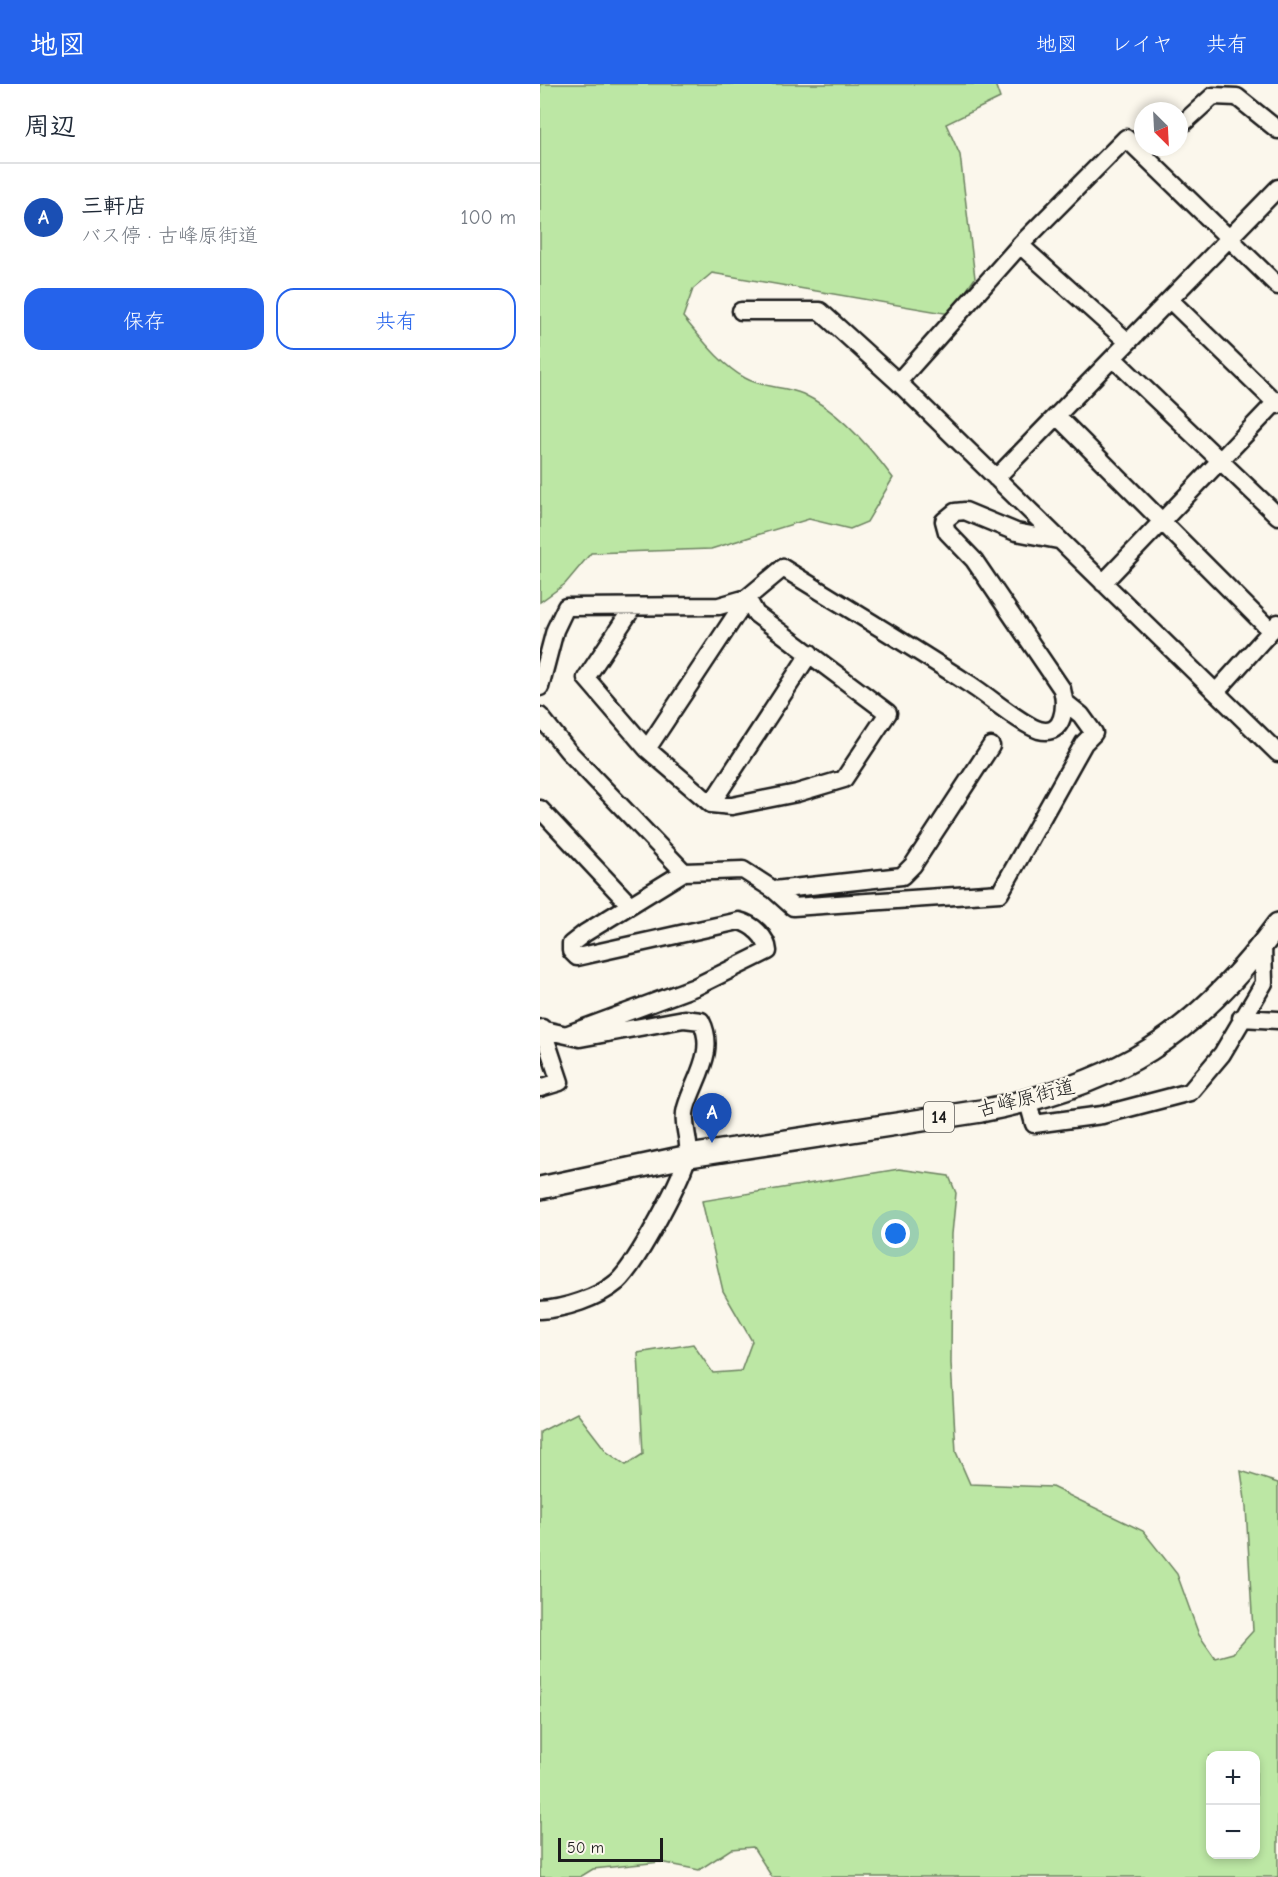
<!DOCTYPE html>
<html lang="ja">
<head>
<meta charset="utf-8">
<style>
	:root { --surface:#fff; --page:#f2f2f3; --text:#1f2937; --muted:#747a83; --line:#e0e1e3; --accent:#2563eb }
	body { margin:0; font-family:"Comic Neue","Klee One",sans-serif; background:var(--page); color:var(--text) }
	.controls { position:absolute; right:18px; bottom:18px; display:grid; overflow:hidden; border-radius:12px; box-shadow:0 3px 9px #0003 }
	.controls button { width:54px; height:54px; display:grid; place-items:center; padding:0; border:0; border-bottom:2px solid var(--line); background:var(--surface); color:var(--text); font:30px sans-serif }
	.compass { position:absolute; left:594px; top:18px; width:54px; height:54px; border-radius:50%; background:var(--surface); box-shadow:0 3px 9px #0003; rotate:156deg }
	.scale { position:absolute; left:18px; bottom:15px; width:105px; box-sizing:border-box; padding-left:6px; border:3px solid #1c1c1c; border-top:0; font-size:16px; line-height:21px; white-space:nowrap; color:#1c1c1c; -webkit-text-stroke:4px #fbf7ec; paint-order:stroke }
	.you { position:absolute; left:356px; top:1150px; width:21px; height:21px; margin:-15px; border:4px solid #fff; border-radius:50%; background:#1a73e8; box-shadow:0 0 0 9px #1a73e833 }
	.badge { display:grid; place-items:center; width:39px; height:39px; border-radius:50%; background:var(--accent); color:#fff; font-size:20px; font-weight:700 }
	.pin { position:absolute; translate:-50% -50px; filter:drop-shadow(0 2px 3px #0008) }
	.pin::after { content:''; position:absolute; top:32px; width:21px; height:18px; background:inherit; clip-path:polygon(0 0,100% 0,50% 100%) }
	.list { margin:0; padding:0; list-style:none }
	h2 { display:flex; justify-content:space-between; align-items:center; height:78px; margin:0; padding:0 24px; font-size:26px }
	h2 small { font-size:20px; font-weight:400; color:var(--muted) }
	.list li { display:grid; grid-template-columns:39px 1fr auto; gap:18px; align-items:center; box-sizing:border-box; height:108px; padding:0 24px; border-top:2px solid var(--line) }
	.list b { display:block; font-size:22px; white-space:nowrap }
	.list p { margin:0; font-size:20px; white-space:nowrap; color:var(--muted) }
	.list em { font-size:20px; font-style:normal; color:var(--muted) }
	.actions { display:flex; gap:12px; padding:18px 24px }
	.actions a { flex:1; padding:14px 0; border:2px solid var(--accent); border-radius:18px; text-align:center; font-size:21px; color:var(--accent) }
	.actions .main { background:var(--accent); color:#fff }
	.map { position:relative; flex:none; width:738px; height:1793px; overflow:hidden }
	header { display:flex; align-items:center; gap:36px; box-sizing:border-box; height:84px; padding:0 30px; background:var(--accent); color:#fff }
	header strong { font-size:28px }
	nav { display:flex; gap:33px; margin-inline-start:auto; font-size:21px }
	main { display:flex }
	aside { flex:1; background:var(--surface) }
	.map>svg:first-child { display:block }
	.green { fill:#bce7a4; stroke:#6c8260; stroke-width:1.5; fill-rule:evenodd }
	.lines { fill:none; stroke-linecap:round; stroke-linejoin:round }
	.minor-casing { stroke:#1c1c1c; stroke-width:21 }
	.major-casing { stroke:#1c1c1c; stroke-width:26 }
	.minor { stroke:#fbf7ec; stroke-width:16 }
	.major { stroke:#fbf7ec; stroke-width:21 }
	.labels { text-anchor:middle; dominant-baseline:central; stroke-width:4.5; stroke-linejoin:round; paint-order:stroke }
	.shield { fill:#fbf7ec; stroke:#5f5e5a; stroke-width:1.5 }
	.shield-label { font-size:18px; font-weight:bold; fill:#1c1c1c }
	.street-label { font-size:20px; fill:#1c1c1c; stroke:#fbf7ec }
</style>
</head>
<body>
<header>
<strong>地図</strong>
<nav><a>地図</a><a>レイヤ</a><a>共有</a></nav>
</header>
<main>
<aside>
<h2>周辺<small></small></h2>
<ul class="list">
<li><span class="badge" style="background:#1a4fb4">A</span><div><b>三軒店</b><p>バス停 · 古峰原街道</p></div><em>100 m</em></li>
</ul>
<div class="actions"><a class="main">保存</a><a>共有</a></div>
</aside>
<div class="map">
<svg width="738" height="1793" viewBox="0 0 738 1793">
	<rect width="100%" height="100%" fill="#fbf7ec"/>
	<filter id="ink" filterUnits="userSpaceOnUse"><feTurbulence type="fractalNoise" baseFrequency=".0167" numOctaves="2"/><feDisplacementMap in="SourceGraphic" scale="12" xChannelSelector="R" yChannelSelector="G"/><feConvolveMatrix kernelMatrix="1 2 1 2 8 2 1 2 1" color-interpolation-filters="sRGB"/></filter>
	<g filter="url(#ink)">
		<path class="green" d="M0,0H455L460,14L406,40L420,71L435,194L410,230L172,189L153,205L143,233C161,254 180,280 205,294C222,304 245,302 263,310C299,327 330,363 353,394L327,438L310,445L269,435L171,465L51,469L25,500L0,518Z
			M359,1085L409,1092L416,1109L412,1150L411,1279L416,1368L430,1400L512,1403L603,1447L637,1490L659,1551L675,1574L693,1569L713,1547L706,1423L701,1387L738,1399V1793H232L213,1763L191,1765L159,1786L120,1778L53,1785L40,1793H0V1348L37,1329L67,1368L86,1381L103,1370L98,1269L153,1260L173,1289L201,1287L212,1257L183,1207L162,1117ZM670,1672H716V1770H670Z"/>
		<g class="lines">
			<g class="minor-casing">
				<path id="minor" d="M639,43L673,12L697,13L738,46
					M480,161L588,258
					M630,216L738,321
					M201,227H280L358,298L738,669
					M573,274L738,432
					M358,298L480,161L586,54L738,202
					M517,332L731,547
					M456,394L738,104
					M563,499L738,316
					M93,523L46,594L107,665L171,720L192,722L257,709L304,695L348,629L216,530L207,514
					M0,603L15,546L26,523L179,522L207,514
					M676,608L738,539
					M0,632L28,667L144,788
					M107,665L207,514L243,484C304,522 366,559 426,598C445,609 480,640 499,646C525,653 526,621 522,605L434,476L407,448L404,437L415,428L425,427L476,448L518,456
					M171,720L270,569
					M0,725L90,821
					M234,806L362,792L373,781L451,662
					M701,934L738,936
					M0,945L40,954L144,935L161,937C177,968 154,995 146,1024C141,1041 152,1059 147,1074C139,1100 96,1181 77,1198C58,1214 24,1225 0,1226
					M28,950L155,903L228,867C227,853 212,840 199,837L37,873L31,867V860L45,849L144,788L203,786L234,806L253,823L460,809L544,659L554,649L541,631L526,619
					M0,1004L20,998L2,944
					M488,1018L494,1040L562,1031L650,1008L682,970L724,899L723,861"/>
			</g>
			<g class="major-casing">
				<path id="major" d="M0,1104L149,1072L441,1027C577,1001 656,952 738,840"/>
			</g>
			<use href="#minor" class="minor"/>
			<use href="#major" class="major"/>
		</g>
	</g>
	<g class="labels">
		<rect class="shield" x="384" y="1018" width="30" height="30" rx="4.5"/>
		<g class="shield-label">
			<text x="399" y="1033">14</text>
		</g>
		<g class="street-label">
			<text transform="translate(486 1014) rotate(-14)">古峰原街道</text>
		</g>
	</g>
</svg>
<div class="controls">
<button>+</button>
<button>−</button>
</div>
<svg class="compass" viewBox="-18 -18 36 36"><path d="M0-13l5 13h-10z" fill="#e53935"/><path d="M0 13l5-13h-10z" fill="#747a83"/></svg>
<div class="scale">50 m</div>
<div class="you"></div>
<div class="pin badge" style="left:172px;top:1059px;background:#1a4fb4">A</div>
</div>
</main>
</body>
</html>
